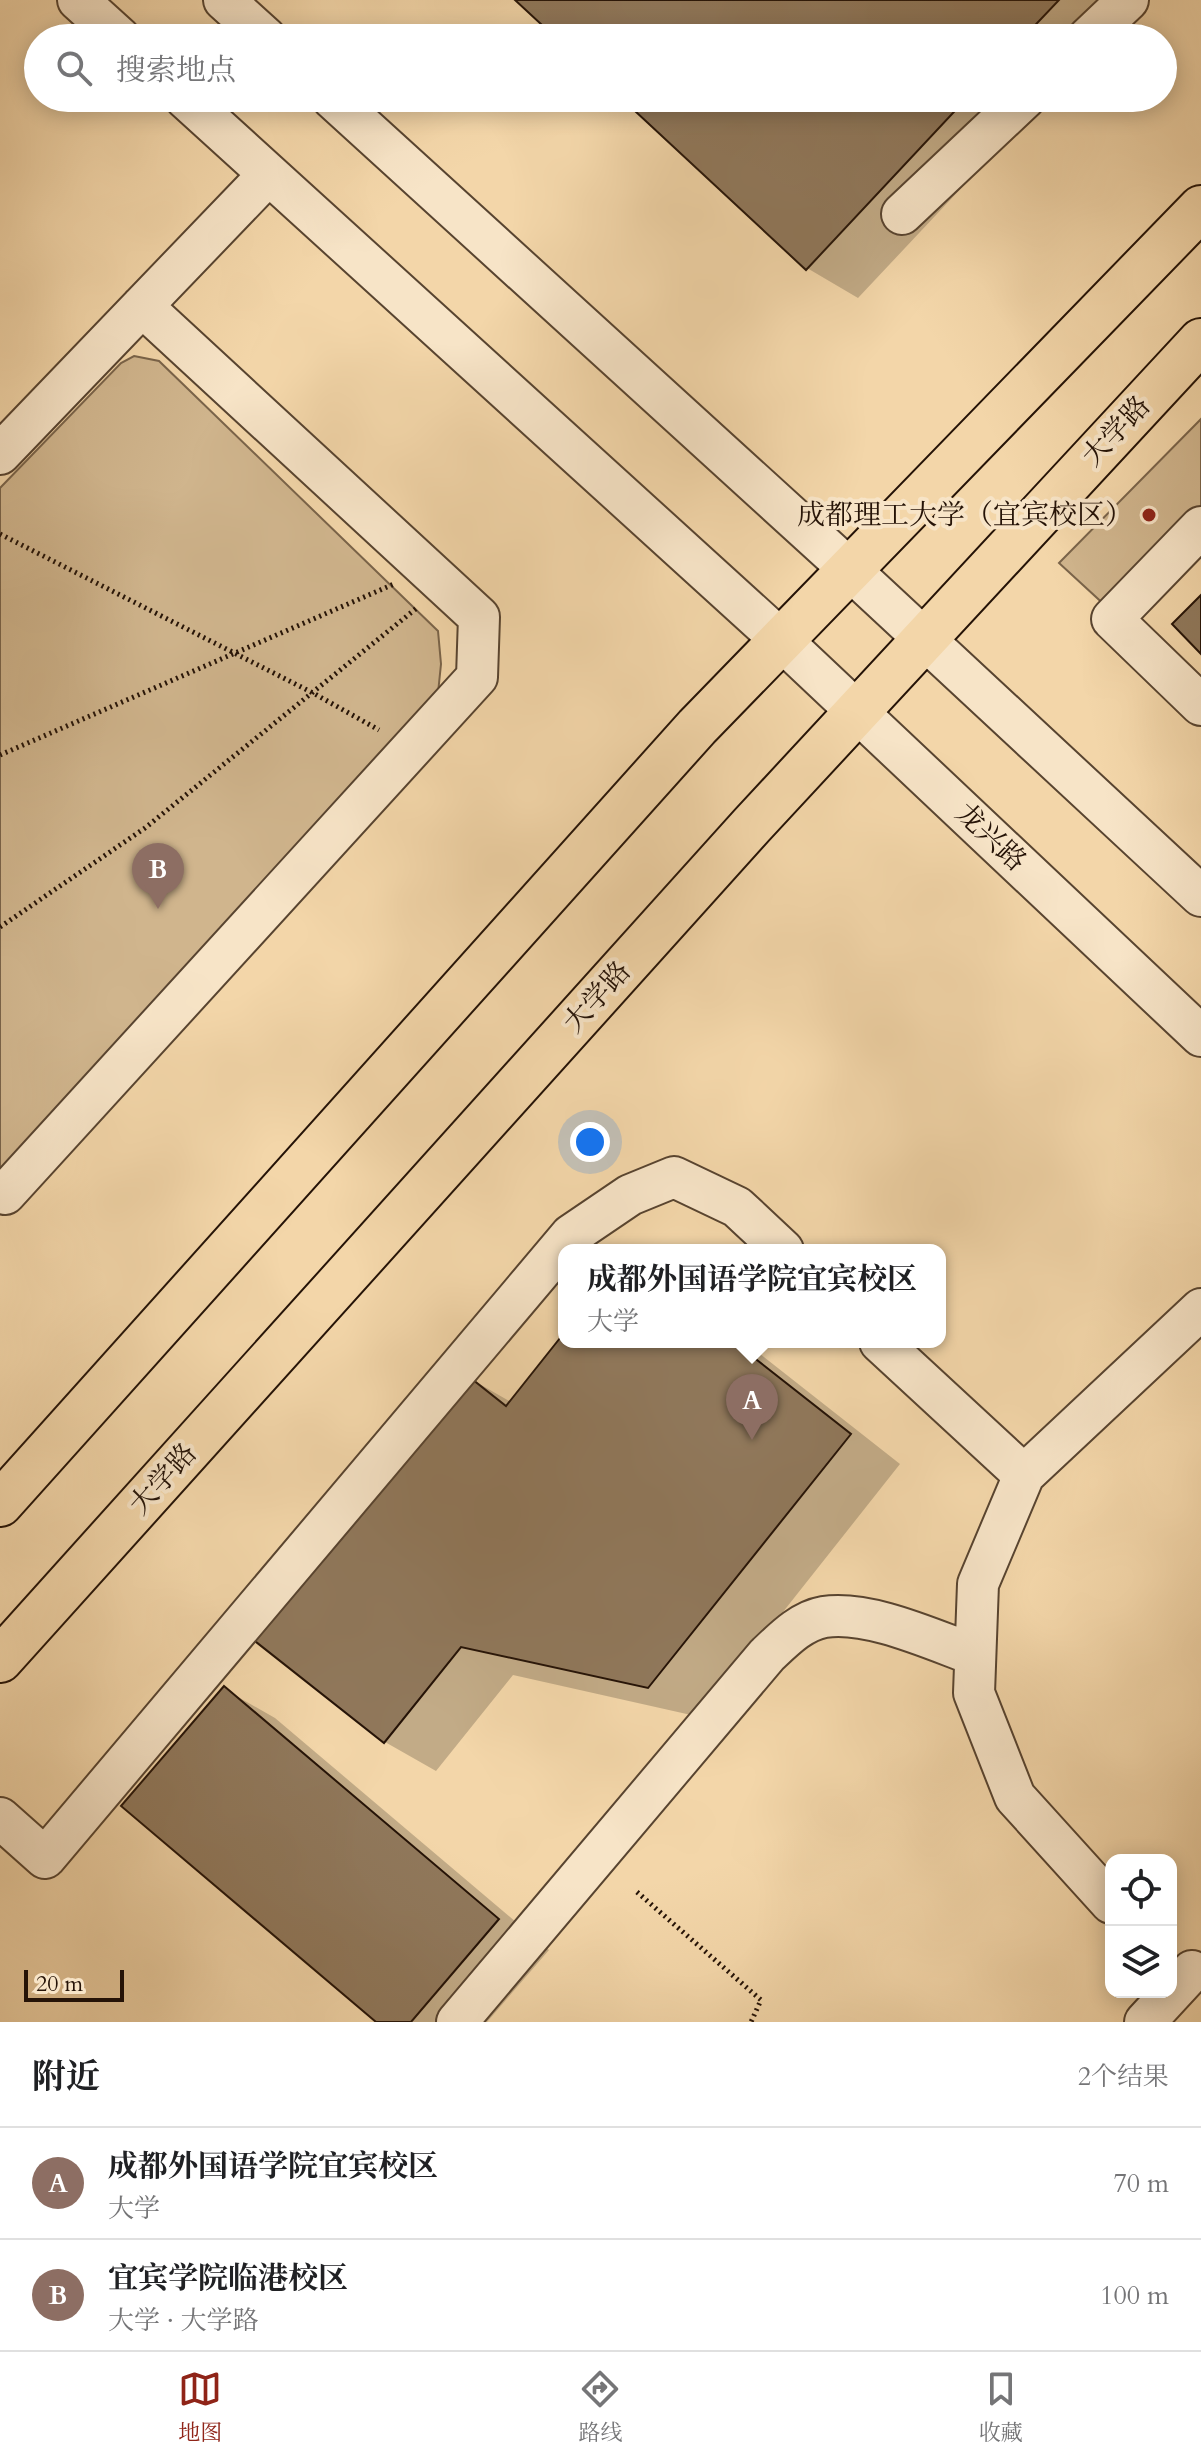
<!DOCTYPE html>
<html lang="zh">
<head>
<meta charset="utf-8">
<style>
	:root { --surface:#fff; --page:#f2f2f2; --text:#202124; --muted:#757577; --line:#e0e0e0; --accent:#8f2418 }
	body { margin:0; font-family:Cardo,"Noto Serif SC",serif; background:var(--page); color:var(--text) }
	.controls { position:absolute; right:24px; bottom:24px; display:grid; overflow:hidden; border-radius:16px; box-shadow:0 4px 20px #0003 }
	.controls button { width:72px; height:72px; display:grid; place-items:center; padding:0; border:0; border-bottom:2px solid var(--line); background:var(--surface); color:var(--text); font:40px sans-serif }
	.scale { position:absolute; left:24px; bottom:20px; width:100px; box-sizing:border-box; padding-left:8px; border:4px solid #251307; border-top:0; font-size:22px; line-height:28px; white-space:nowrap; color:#251307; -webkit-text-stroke:6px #f7e4c7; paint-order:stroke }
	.you { position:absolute; left:590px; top:1142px; width:28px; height:28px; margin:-20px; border:6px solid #fff; border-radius:50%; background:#1a73e8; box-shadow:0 0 0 12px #1a73e833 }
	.badge { display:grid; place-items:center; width:52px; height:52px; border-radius:50%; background:var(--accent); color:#fff; font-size:26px; font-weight:700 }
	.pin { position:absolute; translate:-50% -66px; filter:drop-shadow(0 2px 4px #0008) }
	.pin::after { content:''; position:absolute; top:42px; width:28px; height:24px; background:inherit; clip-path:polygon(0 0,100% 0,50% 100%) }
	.popup { position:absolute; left:558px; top:1244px; width:388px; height:104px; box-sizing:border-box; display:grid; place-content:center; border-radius:16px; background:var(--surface); filter:drop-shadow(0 2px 6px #0005); font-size:26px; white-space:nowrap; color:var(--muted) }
	.popup b { font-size:30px; color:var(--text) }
	.popup::after { content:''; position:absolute; left:50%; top:100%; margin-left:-16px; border:16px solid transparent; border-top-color:var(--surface) }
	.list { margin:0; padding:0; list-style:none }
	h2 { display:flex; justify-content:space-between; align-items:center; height:104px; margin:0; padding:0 32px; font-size:34px }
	h2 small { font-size:26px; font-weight:400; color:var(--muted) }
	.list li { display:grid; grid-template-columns:52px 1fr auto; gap:24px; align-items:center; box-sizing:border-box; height:112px; padding:0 32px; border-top:2px solid var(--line) }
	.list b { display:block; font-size:30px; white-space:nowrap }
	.list p { margin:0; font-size:26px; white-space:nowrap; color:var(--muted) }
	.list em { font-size:26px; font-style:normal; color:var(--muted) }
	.icon { flex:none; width:44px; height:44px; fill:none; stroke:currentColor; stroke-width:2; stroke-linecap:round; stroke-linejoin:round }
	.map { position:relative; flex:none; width:1201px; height:2022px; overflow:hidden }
	.search { position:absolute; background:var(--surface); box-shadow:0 4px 20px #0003; left:24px; right:24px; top:24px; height:88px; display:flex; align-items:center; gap:20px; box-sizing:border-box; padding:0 28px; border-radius:44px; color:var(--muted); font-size:30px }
	.sheet { height:328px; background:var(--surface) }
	nav { display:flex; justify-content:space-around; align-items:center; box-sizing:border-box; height:112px; border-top:2px solid var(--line); background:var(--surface); font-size:22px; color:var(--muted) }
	nav a { display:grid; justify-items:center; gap:4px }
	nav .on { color:var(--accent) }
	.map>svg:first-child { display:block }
	.green { fill:#d0b58d; stroke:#7a644a; stroke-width:2 }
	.shadow { fill:#0003 }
	.building { fill:#90785b; stroke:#251307; stroke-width:2 }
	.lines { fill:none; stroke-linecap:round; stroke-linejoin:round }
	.minor-casing { stroke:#584430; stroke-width:44 }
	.major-casing { stroke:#251307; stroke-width:48 }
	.path { stroke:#251307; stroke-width:5; stroke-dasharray:2 4; stroke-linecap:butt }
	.minor { stroke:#f7e4c7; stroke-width:40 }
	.major { stroke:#f3d6a9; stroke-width:44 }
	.poi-dot { fill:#8f2418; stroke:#f7e4c7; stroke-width:3 }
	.labels { text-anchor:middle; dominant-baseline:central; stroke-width:8; stroke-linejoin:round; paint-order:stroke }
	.street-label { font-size:28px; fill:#251307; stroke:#f7e4c7 }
	.poi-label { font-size:28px; fill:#251307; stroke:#f7e4c7; text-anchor:end }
</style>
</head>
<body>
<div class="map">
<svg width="1201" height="2022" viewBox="0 0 1201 2022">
	<rect width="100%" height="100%" fill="#f3d6a9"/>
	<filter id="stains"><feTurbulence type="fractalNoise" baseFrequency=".0025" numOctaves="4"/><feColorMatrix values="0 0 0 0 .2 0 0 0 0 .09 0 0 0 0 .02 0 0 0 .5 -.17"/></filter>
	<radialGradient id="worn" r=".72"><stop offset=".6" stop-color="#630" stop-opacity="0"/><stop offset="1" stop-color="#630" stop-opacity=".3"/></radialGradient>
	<path class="green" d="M134,356L159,361L438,631L441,664L438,693L0,1190V488L121,363Z
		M1201,419V512L1108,608L1059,563Z"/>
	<path class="shadow" d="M518,0H1137L1102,38H559Z
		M624,98H1046L858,298L807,268Z
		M564,1336V1342H745L900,1464L700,1717L513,1675L436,1771L385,1742L464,1375L511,1402Z
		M224,1689L275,1718L549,1950L487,2022H379Z"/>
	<path class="building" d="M515,0H1059L1023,38H556Z
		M621,98H967L806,270Z
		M1201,595V654L1172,624Z
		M564,1333V1342H734L851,1434L648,1688L461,1647L384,1743L251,1638L463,1372L506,1406Z
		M224,1686L499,1919L411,2022H376L121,1806Z"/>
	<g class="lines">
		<g class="minor-casing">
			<path id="minor" d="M78,0L120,38
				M224,0L266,38
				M1088,38L1128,0
				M185,98L780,639L1201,1036
				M332,98L848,568L1201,896
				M902,214L1025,98
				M0,454L268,175
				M1201,527L1112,619L1201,705
				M5,1194L477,677L479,617L142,306
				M880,1342L1024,1475
				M0,1818L45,1858L571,1235L630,1195L674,1177L737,1207L783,1250
				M1111,1903L1015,1797L974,1693L978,1584L1024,1475L1201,1309
				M457,2022L767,1655C783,1640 801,1621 824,1617C869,1610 933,1640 975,1655
				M1145,2022L1192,1971"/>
		</g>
		<g class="major-casing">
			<path id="major" d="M0,1504L697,727L1201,208
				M0,1660L752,825L1201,341"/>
		</g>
		<path class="path" d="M0,534L313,693L379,730
			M0,755L394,584
			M0,927L145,828L418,607
			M637,1892L761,2000L751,2022"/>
		<use href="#minor" class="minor"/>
		<use href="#major" class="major"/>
	</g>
	<circle class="poi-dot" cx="1149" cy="515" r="8"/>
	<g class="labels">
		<g class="street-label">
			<text transform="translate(1116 431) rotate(-47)">大学路</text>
			<text transform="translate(991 837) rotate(43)">龙兴路</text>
			<text transform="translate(597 997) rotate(-48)">大学路</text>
			<text transform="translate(163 1479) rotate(-48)">大学路</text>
		</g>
		<g class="poi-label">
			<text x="1133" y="515">成都理工大学（宜宾校区）</text>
		</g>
	</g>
	<rect width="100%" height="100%" filter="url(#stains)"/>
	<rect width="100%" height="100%" fill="url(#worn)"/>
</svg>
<div class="controls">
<button><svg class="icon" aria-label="locate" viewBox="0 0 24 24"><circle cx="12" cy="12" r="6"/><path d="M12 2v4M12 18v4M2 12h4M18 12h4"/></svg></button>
<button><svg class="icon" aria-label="layers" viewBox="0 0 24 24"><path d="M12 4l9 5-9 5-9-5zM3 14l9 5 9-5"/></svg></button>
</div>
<div class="scale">20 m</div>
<div class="you"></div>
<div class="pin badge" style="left:752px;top:1440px;background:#8d6e63">A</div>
<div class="popup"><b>成都外国语学院宜宾校区</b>大学</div>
<div class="pin badge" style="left:158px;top:909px;background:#8d6e63">B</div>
<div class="search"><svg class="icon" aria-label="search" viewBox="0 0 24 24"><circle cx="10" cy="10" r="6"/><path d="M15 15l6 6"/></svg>搜索地点</div>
</div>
<section class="sheet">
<h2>附近<small>2个结果</small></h2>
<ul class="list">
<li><span class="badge" style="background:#8d6e63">A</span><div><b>成都外国语学院宜宾校区</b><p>大学</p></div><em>70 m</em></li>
<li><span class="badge" style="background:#8d6e63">B</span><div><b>宜宾学院临港校区</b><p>大学 · 大学路</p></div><em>100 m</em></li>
</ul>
</section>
<nav>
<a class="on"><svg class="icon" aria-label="map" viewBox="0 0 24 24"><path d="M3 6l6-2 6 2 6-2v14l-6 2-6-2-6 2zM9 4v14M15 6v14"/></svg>地图</a>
<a><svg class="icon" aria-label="directions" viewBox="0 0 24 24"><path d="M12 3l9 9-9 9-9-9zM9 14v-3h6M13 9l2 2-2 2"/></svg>路线</a>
<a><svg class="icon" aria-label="saved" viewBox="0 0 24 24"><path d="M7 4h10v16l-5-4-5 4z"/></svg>收藏</a>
</nav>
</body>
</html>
